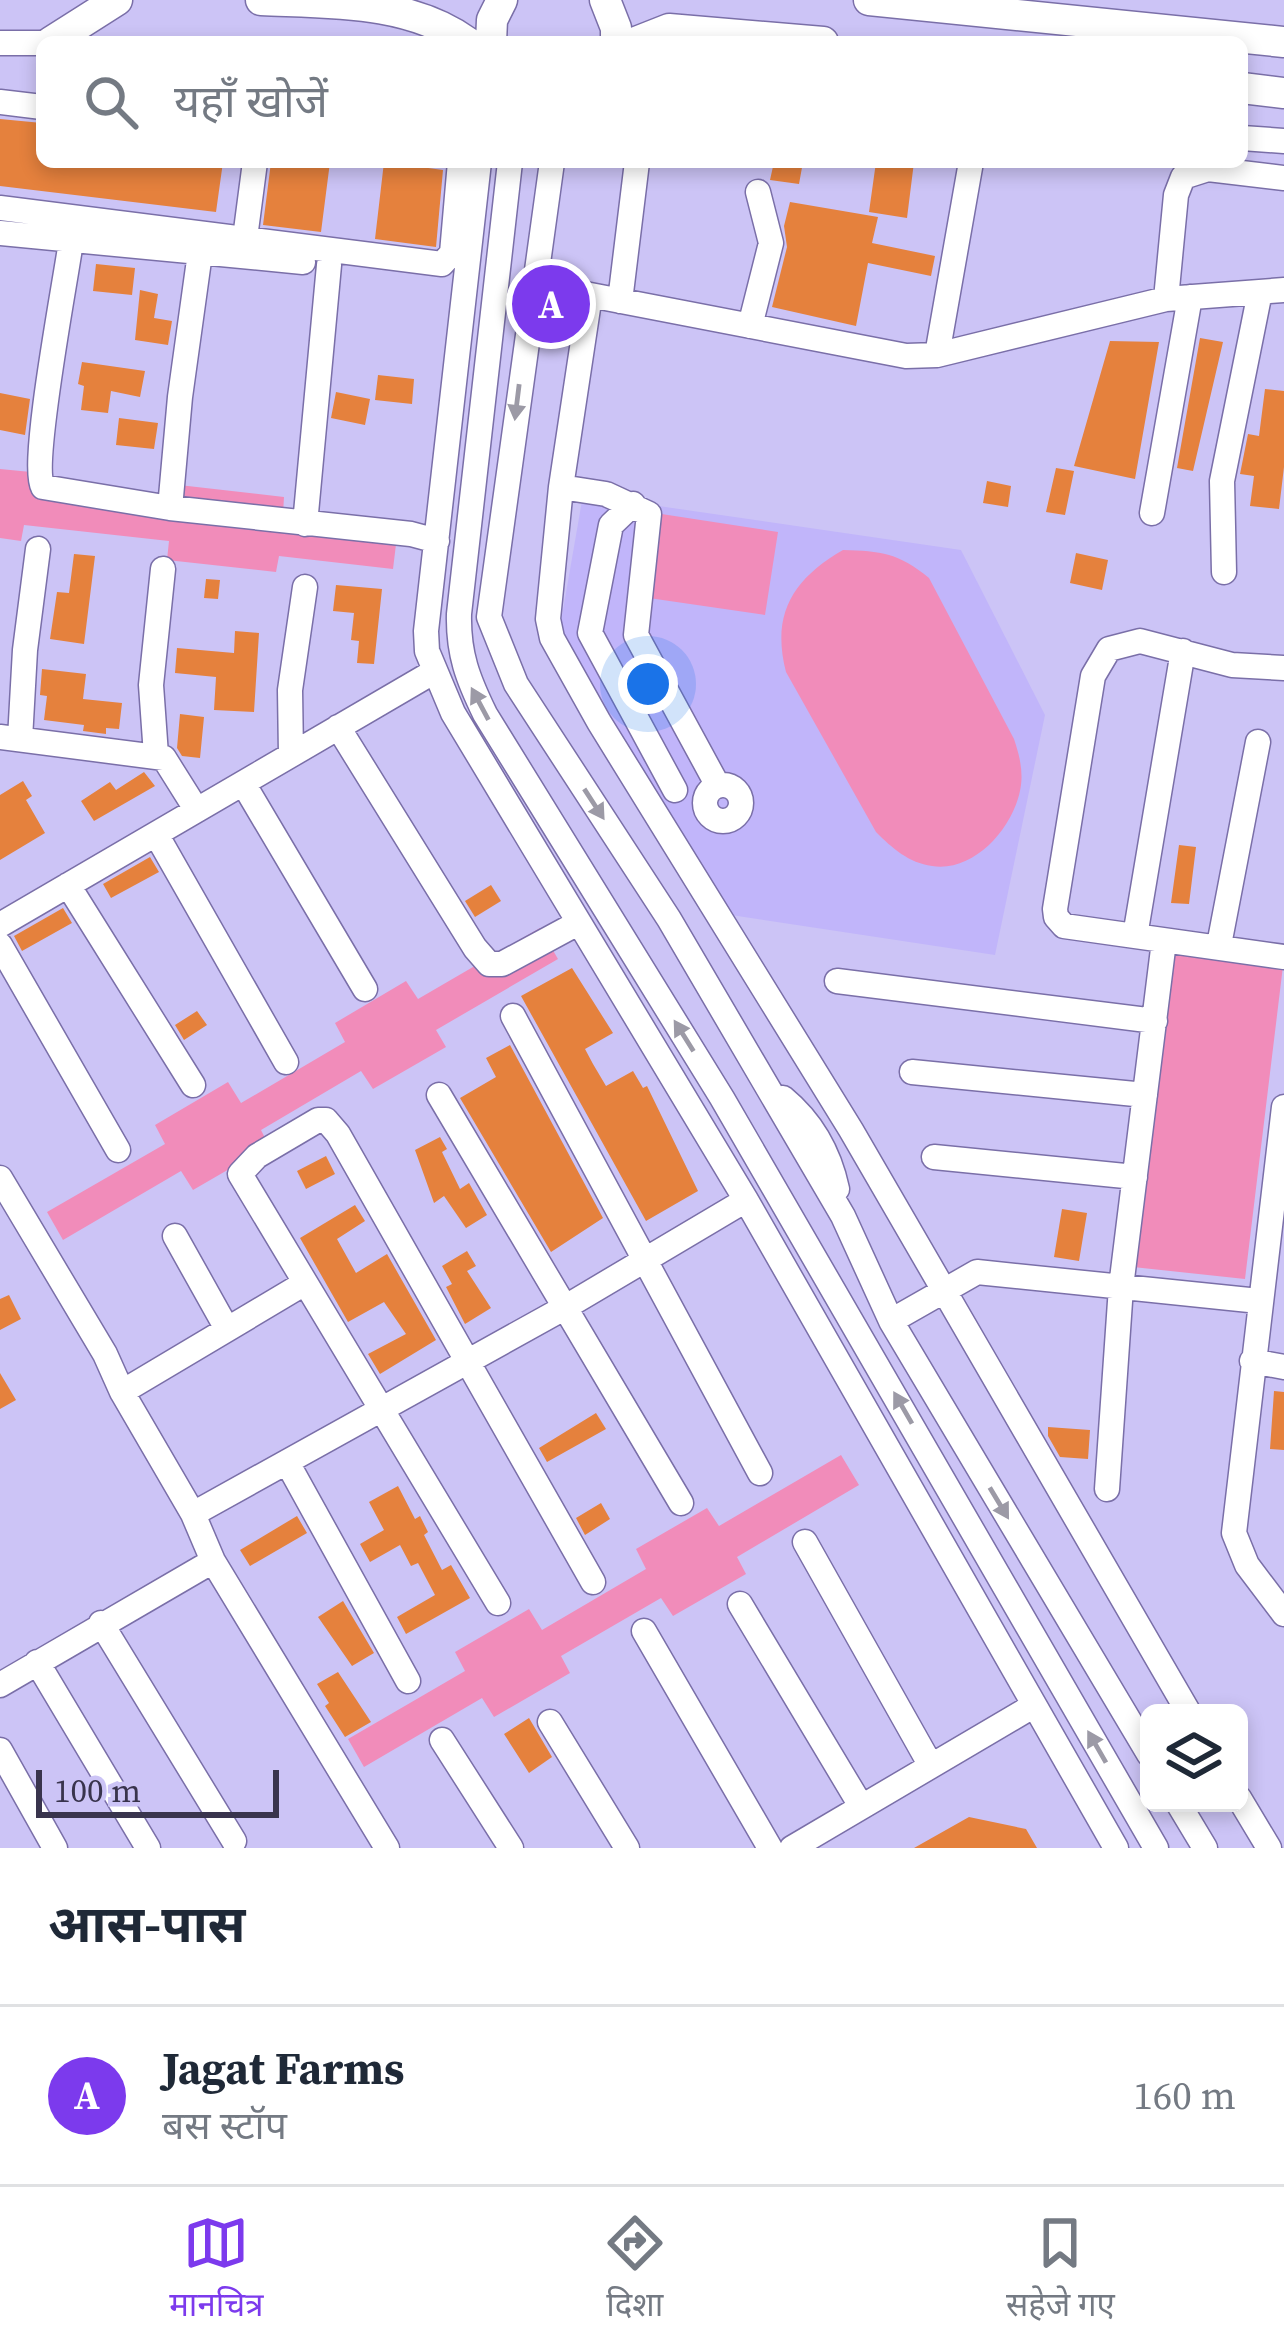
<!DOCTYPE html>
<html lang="hi">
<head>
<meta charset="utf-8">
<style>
	:root { --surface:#fff; --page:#f6f6f7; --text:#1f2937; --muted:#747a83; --line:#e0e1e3; --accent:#7c3aed }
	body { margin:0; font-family:"Source Serif 4","Noto Sans Devanagari",serif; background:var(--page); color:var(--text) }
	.controls { position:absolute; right:36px; bottom:36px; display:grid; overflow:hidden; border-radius:18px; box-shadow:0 6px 18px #0003 }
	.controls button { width:108px; height:108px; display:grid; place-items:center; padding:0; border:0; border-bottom:3px solid var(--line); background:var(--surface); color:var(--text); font:60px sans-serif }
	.scale { position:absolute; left:36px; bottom:30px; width:243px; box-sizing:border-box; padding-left:12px; border:6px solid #39344d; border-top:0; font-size:33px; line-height:42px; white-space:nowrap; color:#39344d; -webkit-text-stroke:9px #ccc4f6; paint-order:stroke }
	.you { position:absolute; left:648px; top:684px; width:42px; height:42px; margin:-30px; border:9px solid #fff; border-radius:50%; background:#1a73e8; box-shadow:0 0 0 18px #1a73e833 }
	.badge { display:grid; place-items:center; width:78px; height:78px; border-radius:50%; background:var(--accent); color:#fff; font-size:39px; font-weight:700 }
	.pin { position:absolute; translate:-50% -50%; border:6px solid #fff; box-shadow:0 3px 12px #0006 }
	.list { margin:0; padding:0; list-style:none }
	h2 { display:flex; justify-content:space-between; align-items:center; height:156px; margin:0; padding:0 48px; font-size:51px }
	h2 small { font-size:39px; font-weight:400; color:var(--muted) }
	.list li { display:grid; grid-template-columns:78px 1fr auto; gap:36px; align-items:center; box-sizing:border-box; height:180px; padding:0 48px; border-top:3px solid var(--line) }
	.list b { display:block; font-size:45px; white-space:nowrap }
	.list p { margin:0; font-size:39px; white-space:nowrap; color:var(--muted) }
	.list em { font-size:39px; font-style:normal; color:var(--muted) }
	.icon { flex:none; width:66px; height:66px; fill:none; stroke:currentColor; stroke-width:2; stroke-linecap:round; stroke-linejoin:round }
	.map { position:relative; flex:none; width:1284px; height:1848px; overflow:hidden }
	.search { position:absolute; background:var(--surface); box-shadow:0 6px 18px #0003; left:36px; right:36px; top:36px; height:132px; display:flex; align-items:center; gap:30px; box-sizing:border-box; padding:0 42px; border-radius:18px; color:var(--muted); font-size:45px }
	.sheet { height:336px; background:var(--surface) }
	nav { display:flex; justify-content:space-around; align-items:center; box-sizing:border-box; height:168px; border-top:3px solid var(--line); background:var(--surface); font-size:33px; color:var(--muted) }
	nav a { display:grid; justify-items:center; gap:6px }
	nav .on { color:var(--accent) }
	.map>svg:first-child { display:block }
	.built { fill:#c1b5fa }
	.green { fill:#f18cba }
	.building { fill:#e5813d }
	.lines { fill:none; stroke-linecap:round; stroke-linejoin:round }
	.minor-casing { stroke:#7a6fa8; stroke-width:27 }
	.major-casing { stroke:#7a6fa8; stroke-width:33 }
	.minor { stroke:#fff; stroke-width:24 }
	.major { stroke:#fff; stroke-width:30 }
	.oneway { fill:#9c9aa6 }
</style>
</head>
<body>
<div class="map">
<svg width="1284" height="1848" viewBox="0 0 1284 1848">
	<rect width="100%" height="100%" fill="#ccc4f6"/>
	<path class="built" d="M583,495L961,550L1045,715L995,955L731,915L559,633Z"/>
	<path class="green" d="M0,469L31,472L30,488L175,505L179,485L284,497L283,514L398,528L393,569L279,556L276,572L167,560L169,541L24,525L21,541L0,538Z
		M655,513L778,532L765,615L642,597Z
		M843,550C881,551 899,553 929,578L1014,739C1019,754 1023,769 1021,785C1016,825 975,873 932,866C909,863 892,848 876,832L786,672C771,614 793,579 843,550Z
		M540,928L558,959L436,1030L446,1047L373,1089L361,1071L261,1130L269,1146L193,1190L181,1171L63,1240L47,1212L165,1144L155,1125L228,1082L241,1103L345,1042L335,1023L406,981L418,999Z
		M1175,953L1283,966L1245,1279L1133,1267Z
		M841,1455L859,1485L737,1557L746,1574L673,1616L661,1598L561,1656L570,1673L494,1717L482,1698L364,1767L348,1739L465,1671L455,1652L529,1609L542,1630L646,1569L636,1549L707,1508L719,1526Z"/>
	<path class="building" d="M0,119L42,123V162H223L216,212L0,186Z
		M271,162H330L321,232L263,225Z
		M384,162L443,170L436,247L375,239Z
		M774,162H803L799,184L770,180Z
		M876,162H914L907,218L869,212Z
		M790,202L878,217L872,243L935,256L931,276L868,263L856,326L772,307L787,247L784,226Z
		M96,264L135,268L132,295L93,291Z
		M140,290L158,294L154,318L172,321L168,345L135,340Z
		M1200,338L1223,342L1193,471L1177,468Z
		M1110,341L1159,342L1135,479L1074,466Z
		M82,362L145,371L140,397L111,391L108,413L81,410L84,386L78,384Z
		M378,375L414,379L412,404L375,400Z
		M1265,389L1284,391V467L1279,509L1250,506L1254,476L1240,474L1248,434L1259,436Z
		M336,392L370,399L365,425L331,418Z
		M0,393L30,399L25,435L0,430Z
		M119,418L158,423L154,449L116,445Z
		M1056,468L1074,471L1065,515L1046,512Z
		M987,481L1011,486L1008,507L983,503Z
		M1076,553L1108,560L1102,590L1070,583Z
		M74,554L95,556L84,644L50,639L57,592L69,593Z
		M206,579L220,580L218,599L204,598Z
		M336,585L382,589L374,664L357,663L359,641L351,640L354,613L333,611Z
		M235,631L259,633L254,712L214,710L216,677L175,673L177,648L234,653Z
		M42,669L86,674L83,699L122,703L119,729L106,728V734L83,731L84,725L44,720L47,696L40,695Z
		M180,714L204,717L200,758L182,756L177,748Z
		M144,772L155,786L94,821L81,801L110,782L116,790Z
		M23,781L32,796L26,800L45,833L0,860V795Z
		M1179,845L1196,847L1189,904L1171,903Z
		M150,857L159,872L111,898L103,884Z
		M491,885L501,901L475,917L465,901Z
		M63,908L72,923L22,951L14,936Z
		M572,968L613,1033L585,1049L593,1064L606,1086L633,1071L643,1088L647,1086L698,1191L646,1221L521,996Z
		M197,1011L207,1025L184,1040L175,1025Z
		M510,1045L603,1218L551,1252L460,1098L496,1077L486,1058Z
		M440,1137L447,1149L442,1152L460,1189L469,1183L487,1215L466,1228L444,1196L434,1203L415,1150Z
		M326,1156L335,1174L306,1189L297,1171Z
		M355,1205L365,1221L337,1239L356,1273L387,1254L436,1340L380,1374L368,1354L406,1334L384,1302L348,1322L300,1238Z
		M1062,1209L1087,1213L1079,1261L1054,1257Z
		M467,1251L476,1266L467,1271L491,1308L465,1324L446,1287L452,1284L442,1266Z
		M9,1295L21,1319L0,1330V1299Z
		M0,1373L16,1400L0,1409Z
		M1274,1391L1284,1392V1450L1270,1449Z
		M596,1413L606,1429L547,1462L539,1448Z
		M1048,1427L1090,1430L1088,1459L1060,1457L1048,1436Z
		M398,1486L415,1519L420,1516L428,1532L424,1535L442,1570L451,1565L470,1598L406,1634L397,1617L435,1595L418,1563L411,1566L400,1545L370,1562L360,1544L384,1530L369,1502Z
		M601,1503L610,1519L585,1535L576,1518Z
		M297,1516L307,1533L250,1566L240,1550Z
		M343,1601L374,1653L352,1666L318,1617Z
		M338,1672L371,1722L345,1737L325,1706L329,1703L317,1684Z
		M529,1718L552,1757L529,1773L504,1734Z
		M969,1817L1026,1829L1037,1848H914Z"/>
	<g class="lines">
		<g class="minor-casing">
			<path id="minor" d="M0,43H42
				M0,102L42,107
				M1242,138L1284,141
				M479,162L426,631L427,651L453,713L746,1200L1116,1848
				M510,162L459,614C458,654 468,679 485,714L722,1098L1156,1848
				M552,162L489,617L516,684L669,919L843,1216L891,1321L1149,1754
				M0,208L442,264L452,253L460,162
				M0,233L303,262
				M245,238L255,162
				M71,241C66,279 30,464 43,487L170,508L411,534L437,541
				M533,284L906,356L937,355L1166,299L1284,290
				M590,295L561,487L548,619L552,638L599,722L851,1130L1189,1713
				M1166,299L1176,195L1183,177L1208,169L1284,178
				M620,301L637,162
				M750,326L771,243L758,192
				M937,355L971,162
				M561,487L606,494L649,514L636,635L718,786
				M633,504L611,525L590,633L675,790
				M170,508L180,397L200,253
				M1152,513L1190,297
				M305,524L329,265
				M1224,572L1222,481L1260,292
				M1284,668L1232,665L1140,641L1109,649L1093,676L1055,909L1056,917L1064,926L1284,957
				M338,727L475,948L489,964H502L578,923
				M0,737L164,758L196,809
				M20,739L25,650L38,549
				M156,755L151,685L163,569
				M291,755L290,690L305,587
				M243,783L365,989
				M705 803a18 18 0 1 1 36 0a18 18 0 1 1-36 0Z
				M156,834L286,1062
				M68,885L193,1085
				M0,925L435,671
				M1135,936L1183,651
				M0,945L118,1150
				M1219,945L1258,742
				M837,981L1155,1021
				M513,1016L760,1473
				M912,1072L1145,1095
				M439,1095L681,1503
				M783,1098C812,1122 829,1152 837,1189
				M1284,1107L1234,1533L1247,1565L1284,1614
				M934,1157L1135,1177
				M0,1178L105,1354L122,1392L193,1514L213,1561L387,1848
				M175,1236L227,1329
				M891,1321L977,1272L1259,1301
				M1252,1361L1284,1367
				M122,1392L305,1283
				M288,1464L408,1681
				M1107,1489L1121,1287L1164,941
				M193,1514L564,1308L746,1200
				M805,1542L931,1766
				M498,1603L240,1174L257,1156L318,1120H326L338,1134L593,1582
				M740,1604L861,1806
				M101,1623L234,1841
				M644,1631L770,1848
				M37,1662L148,1848
				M0,1685L213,1561
				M550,1722L627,1848
				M442,1740L511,1848
				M0,1750L55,1848
				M1239,1798L1269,1848
				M1178,1803L1205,1848
				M792,1848L1033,1706"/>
		</g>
		<g class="major-casing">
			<path id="major" d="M261,0C329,3 409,0 467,42
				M605,0L616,28V42
				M869,0L1284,42
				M51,42L117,0
				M491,42L492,20L502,0
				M636,42L669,29L823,42
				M1242,88L1284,93"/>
		</g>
		<use href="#minor" class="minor"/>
		<use href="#major" class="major"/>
	</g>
	<defs><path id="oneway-solid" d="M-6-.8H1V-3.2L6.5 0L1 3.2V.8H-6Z" transform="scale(3)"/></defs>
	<g class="oneway">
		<use href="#oneway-solid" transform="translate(517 402) rotate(97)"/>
		<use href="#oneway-solid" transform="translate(480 704) rotate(-118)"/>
		<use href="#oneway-solid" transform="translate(594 804) rotate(57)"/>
		<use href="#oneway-solid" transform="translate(684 1036) rotate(-122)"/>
		<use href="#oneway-solid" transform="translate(903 1408) rotate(-120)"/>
		<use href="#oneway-solid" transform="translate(999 1503) rotate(59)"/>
		<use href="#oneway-solid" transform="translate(1097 1747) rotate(-120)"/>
	</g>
</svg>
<div class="controls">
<button><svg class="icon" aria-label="layers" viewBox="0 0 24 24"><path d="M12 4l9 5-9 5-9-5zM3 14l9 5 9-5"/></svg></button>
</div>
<div class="scale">100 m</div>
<div class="you"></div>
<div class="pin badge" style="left:551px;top:304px">A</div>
<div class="search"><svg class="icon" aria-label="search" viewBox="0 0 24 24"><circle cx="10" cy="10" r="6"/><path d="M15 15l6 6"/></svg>यहाँ खोजें</div>
</div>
<section class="sheet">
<h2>आस-पास<small></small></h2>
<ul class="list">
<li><span class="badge">A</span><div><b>Jagat Farms</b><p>बस स्टॉप</p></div><em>160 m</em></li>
</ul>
</section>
<nav>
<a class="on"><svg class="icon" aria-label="map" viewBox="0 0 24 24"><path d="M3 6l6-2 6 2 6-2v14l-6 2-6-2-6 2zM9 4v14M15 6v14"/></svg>मानचित्र</a>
<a><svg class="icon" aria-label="directions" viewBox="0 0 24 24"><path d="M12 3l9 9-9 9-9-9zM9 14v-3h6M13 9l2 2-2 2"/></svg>दिशा</a>
<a><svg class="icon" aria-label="saved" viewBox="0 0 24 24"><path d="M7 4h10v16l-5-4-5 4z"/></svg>सहेजे गए</a>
</nav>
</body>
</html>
